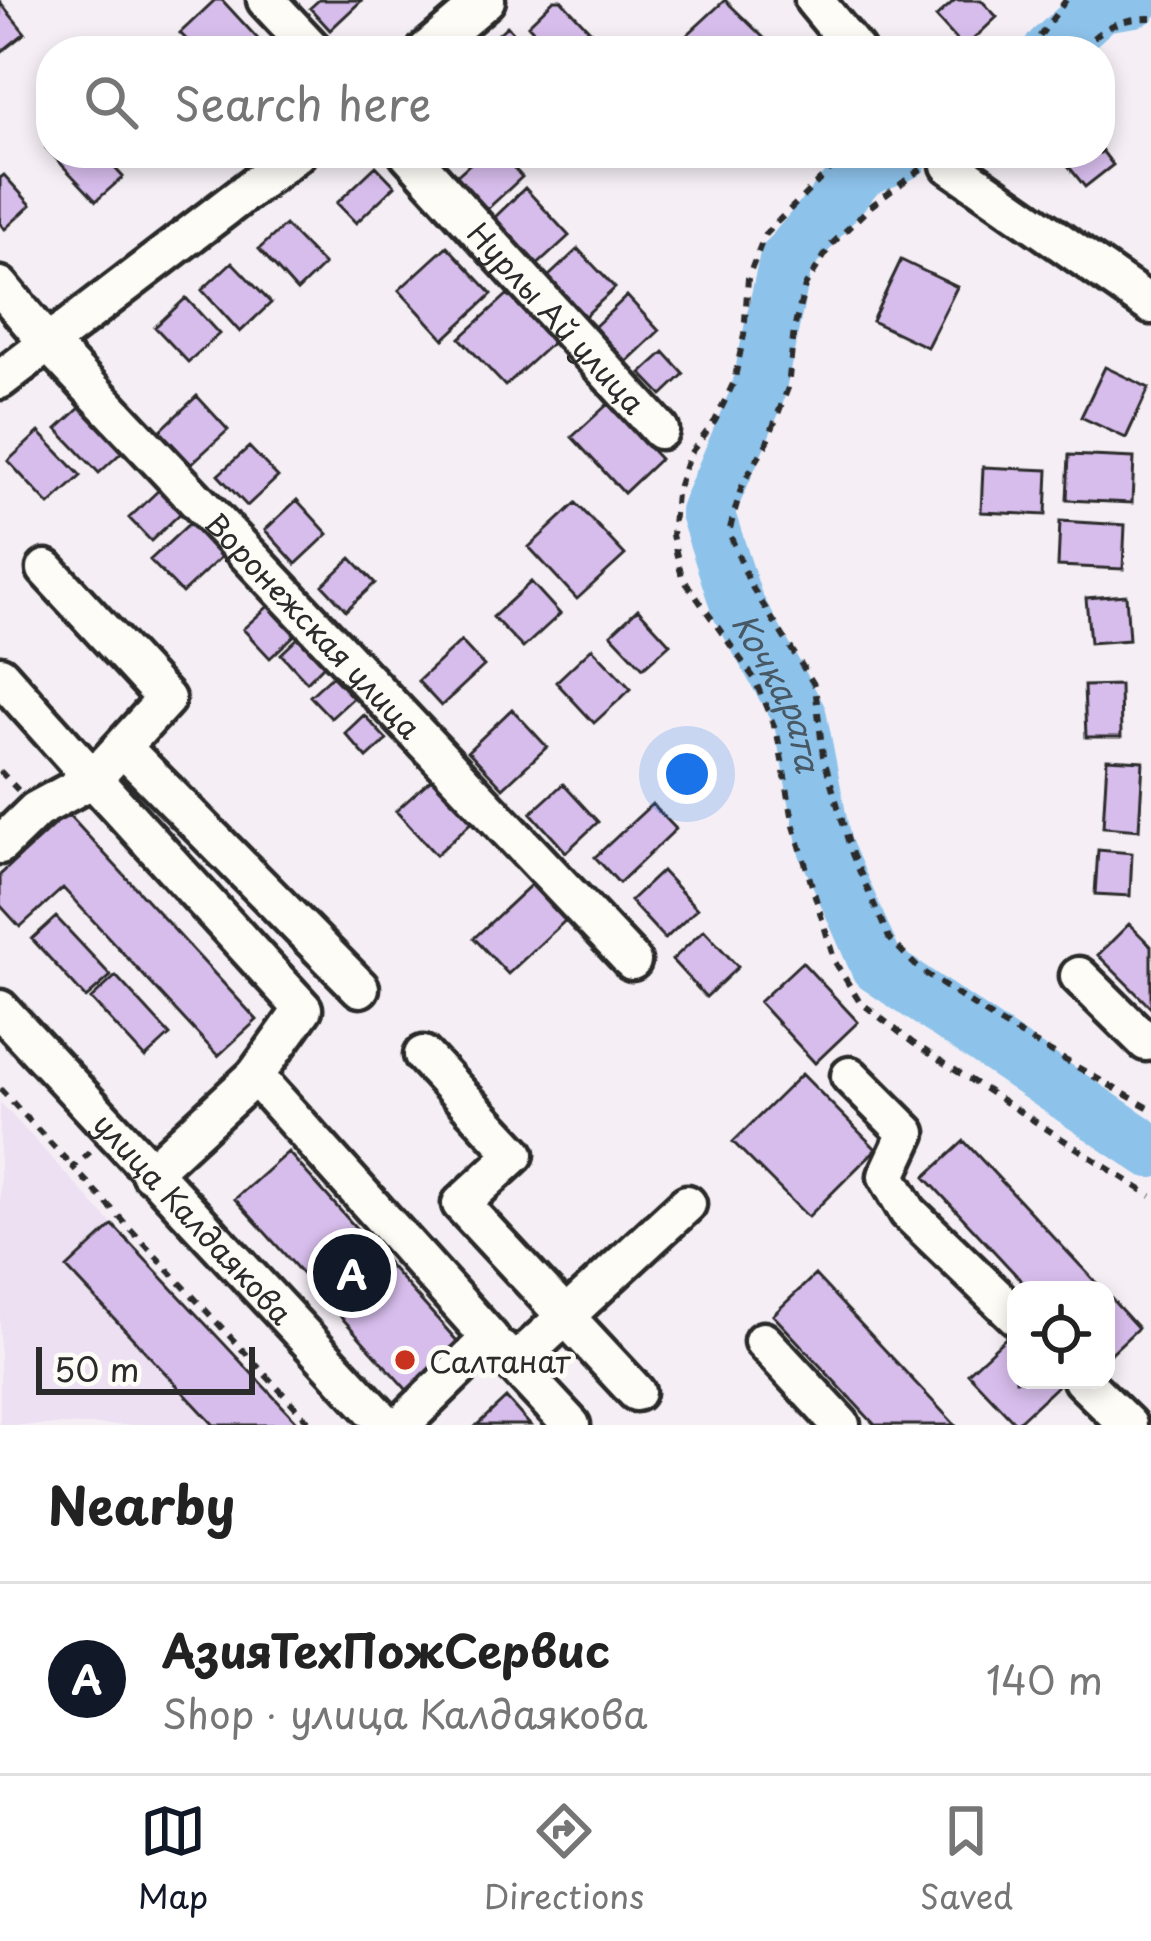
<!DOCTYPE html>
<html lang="en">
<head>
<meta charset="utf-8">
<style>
	:root { --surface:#fff; --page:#f2f2f2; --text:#222; --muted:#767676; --line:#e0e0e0; --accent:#111827 }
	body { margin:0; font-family:"Playpen Sans",sans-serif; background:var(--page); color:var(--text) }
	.controls { position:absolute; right:36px; bottom:36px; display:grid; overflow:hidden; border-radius:24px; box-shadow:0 6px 18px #0003 }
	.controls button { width:108px; height:108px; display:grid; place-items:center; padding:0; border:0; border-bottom:3px solid var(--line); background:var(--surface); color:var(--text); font:60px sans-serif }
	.scale { position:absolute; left:36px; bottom:30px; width:219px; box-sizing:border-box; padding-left:12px; border:6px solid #2b2b2b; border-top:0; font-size:33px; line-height:42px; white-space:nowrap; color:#2b2b2b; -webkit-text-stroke:9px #fdfcf7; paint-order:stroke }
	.you { position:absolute; left:687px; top:774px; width:42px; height:42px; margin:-30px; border:9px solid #fff; border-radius:50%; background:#1a73e8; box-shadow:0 0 0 18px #1a73e833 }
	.badge { display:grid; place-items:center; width:78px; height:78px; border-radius:50%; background:var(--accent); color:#fff; font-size:39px; font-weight:700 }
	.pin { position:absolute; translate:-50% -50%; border:6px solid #fff; box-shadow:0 3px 12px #0006 }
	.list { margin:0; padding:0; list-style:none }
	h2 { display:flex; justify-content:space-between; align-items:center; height:156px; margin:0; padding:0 48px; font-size:51px }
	h2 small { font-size:39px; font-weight:400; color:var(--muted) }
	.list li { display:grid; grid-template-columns:78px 1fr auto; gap:36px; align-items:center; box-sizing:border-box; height:192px; padding:0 48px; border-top:3px solid var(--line) }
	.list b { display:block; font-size:45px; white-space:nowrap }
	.list p { margin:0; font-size:39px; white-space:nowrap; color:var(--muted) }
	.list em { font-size:39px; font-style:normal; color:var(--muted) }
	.icon { flex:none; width:66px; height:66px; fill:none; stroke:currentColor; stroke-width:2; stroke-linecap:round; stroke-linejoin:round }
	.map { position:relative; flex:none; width:1151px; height:1425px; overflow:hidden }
	.search { position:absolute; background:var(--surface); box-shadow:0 6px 18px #0003; left:36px; right:36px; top:36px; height:132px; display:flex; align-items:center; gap:30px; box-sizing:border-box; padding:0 42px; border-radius:48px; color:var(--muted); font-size:45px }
	.sheet { height:348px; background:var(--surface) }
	nav { display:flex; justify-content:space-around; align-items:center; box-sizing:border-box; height:168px; border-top:3px solid var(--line); background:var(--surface); font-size:33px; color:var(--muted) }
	nav a { display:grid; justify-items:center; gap:6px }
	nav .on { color:var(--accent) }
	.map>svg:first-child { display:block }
	.built { fill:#ece0f2 }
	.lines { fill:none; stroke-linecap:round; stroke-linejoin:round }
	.river { stroke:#8dc2ea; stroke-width:54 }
	.building { fill:#d7bdec; stroke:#2b2b2b; stroke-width:3 }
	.minor-casing { stroke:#2b2b2b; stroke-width:45 }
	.path { stroke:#2b2b2b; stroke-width:6; stroke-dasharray:9 9; stroke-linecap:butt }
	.minor { stroke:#fdfcf7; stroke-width:36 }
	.path-bridge { stroke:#2b2b2b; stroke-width:6; stroke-dasharray:9 9; stroke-linecap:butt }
	.poi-dot { fill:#c8321e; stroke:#fdfcf7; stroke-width:4.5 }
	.labels { text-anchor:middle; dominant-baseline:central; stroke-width:10; stroke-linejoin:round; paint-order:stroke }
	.street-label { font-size:30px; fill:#2b2b2b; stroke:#fdfcf7 }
	.poi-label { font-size:30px; fill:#2b2b2b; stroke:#fdfcf7; text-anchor:start }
	.water-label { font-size:33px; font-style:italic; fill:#485864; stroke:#fdfcf7 }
</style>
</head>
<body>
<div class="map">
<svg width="1151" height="1425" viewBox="0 0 1151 1425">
	<rect width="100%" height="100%" fill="#f5eff5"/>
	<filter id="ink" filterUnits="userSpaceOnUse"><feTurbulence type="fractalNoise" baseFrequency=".00833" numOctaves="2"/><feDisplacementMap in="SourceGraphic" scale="24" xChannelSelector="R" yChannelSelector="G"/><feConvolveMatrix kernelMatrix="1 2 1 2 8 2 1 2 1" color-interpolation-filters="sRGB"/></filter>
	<g filter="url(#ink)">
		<path class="built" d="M0,1102L113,1225L300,1425H0Z"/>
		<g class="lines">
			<g class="river">
				<path d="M1050,51L1101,5L1134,0"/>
				<path id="s1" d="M904,153L861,171L786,260L757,396L707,512L737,605L800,717L825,847L877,966L1151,1151"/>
			</g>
		</g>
		<path class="building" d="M215,0H222L269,51H198L180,33Z
			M319,0H362L330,30L310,8Z
			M554,0H561L609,51H552L528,25Z
			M725,0L768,42L758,51H700L686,36Z
			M955,0H981L997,17L964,48L936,17Z
			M0,2L25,33L0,53Z
			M507,26L530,51H480Z
			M51,144V153H101L123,177L96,201L46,148Z
			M1100,148L1113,165L1085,187L1058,153H1100Z
			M482,153H500L522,177L483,213L452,180Z
			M376,166L395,186L356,223L337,203Z
			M4,175L31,205L5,229L0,224V178Z
			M525,188L569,236L534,268L490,222Z
			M285,225L324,265L297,291L259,249Z
			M447,246L492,294L444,339L399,290Z
			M578,249L615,288L573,327L537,287Z
			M901,260L957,287L927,347L872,321Z
			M232,262L271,303L240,332L202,290Z
			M508,294L553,342L505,386L460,338Z
			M627,296L659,331L624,364L592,329Z
			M186,298L219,334L188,362L155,327Z
			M664,352L684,374L662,395L641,373Z
			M1105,367L1149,388L1126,438L1081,417Z
			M197,396L228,430L191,464L160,431Z
			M608,404L660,459L624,493L572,437Z
			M82,406L123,451L99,473L57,429Z
			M39,432L81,476L49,505L8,461Z
			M249,447L278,477L247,506L218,475Z
			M1069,455L1134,458L1132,503L1067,500Z
			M983,467L1048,470L1046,515L981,512Z
			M161,488L183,511L151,541L129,518Z
			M297,500L328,534L296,564L265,530Z
			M576,503L625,555L577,599L529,547Z
			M1060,521L1125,525L1123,569L1058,566Z
			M190,523L221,557L182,593L150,560Z
			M351,558L375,583L346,610L323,585Z
			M531,582L560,614L523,648L493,617Z
			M1126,595L1129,640L1090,643L1086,598Z
			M274,601L301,629L270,658L243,629Z
			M638,609L670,644L643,668L611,634Z
			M299,637L325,664L307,682L281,654Z
			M461,641L484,666L441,706L418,681Z
			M592,648L631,689L594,723L556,682Z
			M332,676L353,698L331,718L310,696Z
			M1120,685L1121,737H1086L1084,686Z
			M512,709L547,747L503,788L468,751Z
			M364,715L387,740L367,758L345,733Z
			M1107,759L1143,761L1139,830L1103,827Z
			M438,773L478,816L436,855L396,811Z
			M563,784L598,822L566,852L531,813Z
			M652,804L676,829L619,883L595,857Z
			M67,813L257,1020L218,1056L63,888L20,927L0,905V875Z
			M1098,850L1132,853L1130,896L1095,894Z
			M662,871L697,909L665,939L630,901Z
			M535,881L568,918L508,974L474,938Z
			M56,917L111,976L86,998L32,939Z
			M1129,924L1151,946V1008L1098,955Z
			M704,930L738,967L706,997L672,960Z
			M802,962L858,1022L815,1063L759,1002Z
			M116,976L170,1035L145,1058L91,999Z
			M802,1074L876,1149L808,1217L733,1142Z
			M964,1141L1103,1290H1030L925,1177Z
			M288,1152L466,1351L414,1398L235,1199Z
			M113,1225L300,1425H214L67,1268Z
			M815,1275L955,1425H875L773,1315Z
			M1106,1293L1138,1328L1106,1358Z
			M1011,1333L1016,1338V1380H1055L1059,1384L1016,1424L968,1373Z
			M506,1398L530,1425H477Z"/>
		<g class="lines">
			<g class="minor-casing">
				<g id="minor">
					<path d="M266,0L314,51"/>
					<path d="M814,0L856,51"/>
					<path d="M426,51L486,0"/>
					<path id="s2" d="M408,153L660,430"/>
					<path d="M950,165L1151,305"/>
					<path id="s3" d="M0,286L46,341L632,961"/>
					<path d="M0,380L297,153"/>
					<path d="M0,675L93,779L166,699L46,569"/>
					<path d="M124,749L360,988"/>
					<path d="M0,845L36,810L93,779L303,1009L255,1076L490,1338L401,1425"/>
					<path d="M1079,976L1146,1042L1151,1039"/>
					<path id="s4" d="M0,1009L387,1425"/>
					<path d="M423,1055L515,1154L461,1204L636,1392"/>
					<path d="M850,1076L907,1133L887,1176L908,1212L1016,1316"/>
					<path d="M150,1173L255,1076"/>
					<path d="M763,1341L841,1425"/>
					<path d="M501,1350L571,1425"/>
					<path d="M514,1364L687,1204"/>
					<path d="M1082,1380L1128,1425"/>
				</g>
			</g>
			<path class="path" d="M1029,51L1066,0
				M1081,51C1098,28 1122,18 1151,18
				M847,153L765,234L748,278L744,335L734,382L715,421L689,455L676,494L672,535L682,577L754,678L777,733L794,826L835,962L859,1001L913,1043L1151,1196
				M921,169L871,206L832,244L805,286L794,329L788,388L766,445L742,485L729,532L750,584L815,686L823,756L852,854L889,938L920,970L1000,1023L1151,1109
				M0,771L18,790
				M0,1089L73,1167
				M90,1152L73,1167L312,1425"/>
			<use href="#minor" class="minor"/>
			<path class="path-bridge" d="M940,153L950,165"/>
		</g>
	</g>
	<circle class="poi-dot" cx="405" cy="1360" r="12"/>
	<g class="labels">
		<g class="street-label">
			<text stroke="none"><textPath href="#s2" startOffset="222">Нурлы Ай улица</textPath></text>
			<text stroke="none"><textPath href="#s3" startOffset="462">Воронежская улица</textPath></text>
			<text stroke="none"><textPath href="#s4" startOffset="285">улица Калдаякова</textPath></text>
		</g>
		<g class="poi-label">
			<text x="429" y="1360">Салтанат</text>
		</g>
		<g class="water-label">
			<text stroke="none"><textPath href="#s1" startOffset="624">Кочкарата</textPath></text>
		</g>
	</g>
</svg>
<div class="controls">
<button><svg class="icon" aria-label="locate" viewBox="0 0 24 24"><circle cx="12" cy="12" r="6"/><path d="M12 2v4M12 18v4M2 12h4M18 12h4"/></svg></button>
</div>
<div class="scale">50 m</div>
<div class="you"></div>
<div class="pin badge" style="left:352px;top:1273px">A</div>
<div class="search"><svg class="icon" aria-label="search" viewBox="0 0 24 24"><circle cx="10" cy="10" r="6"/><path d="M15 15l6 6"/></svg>Search here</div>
</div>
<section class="sheet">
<h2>Nearby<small></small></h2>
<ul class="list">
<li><span class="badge">A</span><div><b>АзияТехПожСервис</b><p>Shop · улица Калдаякова</p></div><em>140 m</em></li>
</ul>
</section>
<nav>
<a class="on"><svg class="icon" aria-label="map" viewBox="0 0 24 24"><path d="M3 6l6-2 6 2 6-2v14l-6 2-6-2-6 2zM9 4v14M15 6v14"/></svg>Map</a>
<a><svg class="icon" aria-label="directions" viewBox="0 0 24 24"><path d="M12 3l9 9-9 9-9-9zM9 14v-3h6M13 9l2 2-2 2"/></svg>Directions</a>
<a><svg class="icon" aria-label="saved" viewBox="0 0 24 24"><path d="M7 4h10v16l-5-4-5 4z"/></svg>Saved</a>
</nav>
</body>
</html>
